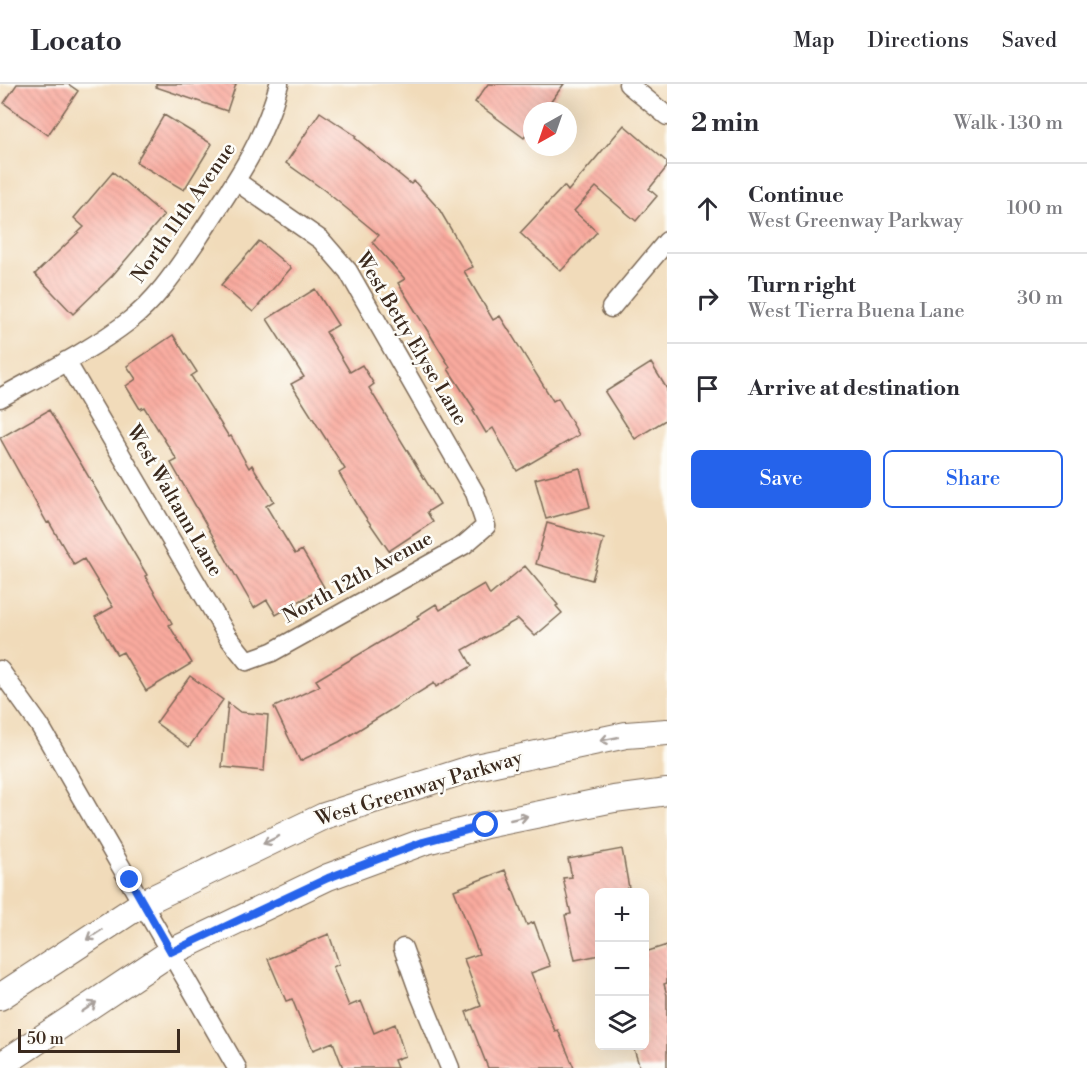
<!DOCTYPE html>
<html lang="en">
<head>
<meta charset="utf-8">
<style>
	:root { --surface:#fff; --page:#f2f2f3; --text:#2b2b33; --muted:#7c7c81; --line:#e1e1e2; --accent:#2563eb }
	body { margin:0; font-family:"Libre Bodoni",serif; background:var(--page); color:var(--text) }
	.controls { position:absolute; right:18px; bottom:18px; display:grid; overflow:hidden; border-radius:9px; box-shadow:0 6px 24px #0002 }
	.controls button { width:54px; height:54px; display:grid; place-items:center; padding:0; border:0; border-bottom:2px solid var(--line); background:var(--surface); color:var(--text); font:30px sans-serif }
	.compass { position:absolute; left:523px; top:18px; width:54px; height:54px; border-radius:50%; background:var(--surface); box-shadow:0 6px 24px #0002; rotate:220deg }
	.scale { position:absolute; left:18px; bottom:15px; width:162px; box-sizing:border-box; padding-left:6px; border:3px solid #3b2a1e; border-top:0; font-size:16px; line-height:21px; white-space:nowrap; color:#3b2a1e; -webkit-text-stroke:4px #fdfcf7; paint-order:stroke }
	.stop { position:absolute; width:18px; height:18px; margin:-14px; border:4px solid #2563eb; border-radius:50%; background:#fff }
	.stop.end { background:#2563eb; border-color:#fff; box-shadow:0 2px 6px #0008 }
	.list { margin:0; padding:0; list-style:none }
	h2 { display:flex; justify-content:space-between; align-items:center; height:78px; margin:0; padding:0 24px; font-size:26px }
	h2 small { font-size:20px; font-weight:400; color:var(--muted) }
	.list li { display:grid; grid-template-columns:39px 1fr auto; gap:18px; align-items:center; box-sizing:border-box; height:90px; padding:0 24px; border-top:2px solid var(--line) }
	.list b { display:block; font-size:22px; white-space:nowrap }
	.list p { margin:0; font-size:20px; white-space:nowrap; color:var(--muted) }
	.list em { font-size:20px; font-style:normal; color:var(--muted) }
	.actions { display:flex; gap:12px; padding:18px 24px }
	.actions a { flex:1; padding:14px 0; border:2px solid var(--accent); border-radius:9px; text-align:center; font-size:21px; color:var(--accent) }
	.actions .main { background:var(--accent); color:#fff }
	.icon { flex:none; width:33px; height:33px; fill:none; stroke:currentColor; stroke-width:2; stroke-linecap:round; stroke-linejoin:round }
	.map { position:relative; flex:none; width:667px; height:984px; overflow:hidden }
	header { display:flex; align-items:center; gap:36px; box-sizing:border-box; height:84px; padding:0 30px; background:var(--surface); border-bottom:2px solid var(--line) }
	header strong { font-size:28px }
	nav { display:flex; gap:33px; margin-inline-start:auto; font-size:21px }
	main { display:flex }
	aside { flex:1; background:var(--surface) }
	.map>svg:first-child { display:block }
	.building { fill:url(#building-back-hatch) }
	.lines { fill:none; stroke-linecap:round; stroke-linejoin:round }
	.street-casing { stroke:#7b6855; stroke-width:21 }
	.secondary-casing { stroke:#7b6855; stroke-width:28 }
	.street { stroke:#fff; stroke-width:18 }
	.secondary { stroke:#fff; stroke-width:26 }
	.oneway { stroke:#a79f9a }
	.route { stroke:#2563eb; stroke-width:8 }
	.labels { text-anchor:middle; dominant-baseline:central; stroke-width:5; stroke-linejoin:round; paint-order:stroke }
	.street-label { font-size:20px; fill:#3b2a1e; stroke:#fdfcf7 }
</style>
</head>
<body>
<header>
<strong>Locato</strong>
<nav><a>Map</a><a>Directions</a><a>Saved</a></nav>
</header>
<main>
<div class="map">
<svg width="667" height="984" viewBox="0 0 667 984">
	<defs>
		<pattern id="building-back-hatch" width="6" height="6" patternUnits="userSpaceOnUse" patternTransform="scale(1.5)"><rect width="6" height="6" fill="#f9aa9e"/><path d="M-1 5l2 2M0 0l6 6M5-1l2 2" fill="none" stroke="#d69288"/></pattern>
	</defs>
	<rect width="100%" height="100%" fill="#fdfcf7"/>
	<filter id="ink" filterUnits="userSpaceOnUse"><feTurbulence type="fractalNoise" baseFrequency=".0167" numOctaves="2"/><feDisplacementMap in="SourceGraphic" scale="12" xChannelSelector="R" yChannelSelector="G"/><feConvolveMatrix kernelMatrix="1 2 1 2 8 2 1 2 1" color-interpolation-filters="sRGB"/></filter>
	<filter id="wash" filterUnits="userSpaceOnUse"><feTurbulence type="fractalNoise" baseFrequency=".008" numOctaves="4" result="noise"/><feDisplacementMap in="SourceGraphic" scale="24" xChannelSelector="R" yChannelSelector="G"/><feGaussianBlur stdDeviation="1.35" result="paint"/><feColorMatrix in="noise" values="0 0 0 0 0 0 0 0 0 0 0 0 0 0 0 0 0 1.4 0 .05"/><feComposite in="paint" operator="in"/></filter>
	<g filter="url(#wash)">
		<rect width="100%" height="100%" fill="#f1dbba"/>
		<g id="blocks">
			<path class="building" d="M17,0H68L78,7L48,51L4,19Z
				M156,0H236L227,27L156,3Z
				M488,0H564L544,27H532V43L524,54L475,18Z
				M320,28L356,52L355,54L411,100L414,97L439,125L473,183L464,187L493,236L500,232L553,317L558,314L579,351L517,387L493,344L486,349L473,327L475,326L448,285L450,283L398,199L405,195L372,158L379,151L324,106L286,79Z
				M164,31L212,60L184,106L136,78Z
				M624,41L667,78V83L649,105L657,112L636,137L596,103L574,127L597,148L561,187L520,149L564,102L568,107Z
				M113,88L164,131L112,192L73,230L35,190L84,143L74,134Z
				M259,157L291,184L253,228L221,201Z
				M315,205L338,241L326,248L350,288L362,281L374,300L369,304L440,420L427,428L433,438L389,467L360,425L339,389L345,385L291,300L304,293L267,235Z
				M173,251L197,288L191,292L229,353L231,352L249,384L252,381L274,417L266,422L295,470L302,466L324,503L276,531L267,516L254,524L171,379L177,376L144,323L140,325L126,302L136,295L127,282Z
				M651,279L667,305V335L635,355L605,308Z
				M49,326L147,491L145,492L172,539L169,541L192,579L146,607L123,568L117,571L95,533L113,523L84,475L74,481L49,438L47,439L0,354Z
				M580,384L590,423L546,435L535,395Z
				M547,439L604,455L592,496L536,480Z
				M525,482L558,521L556,522L562,529L535,552L518,535L463,566L472,582L436,603L434,599L339,658L300,677L274,623L320,602L316,596L419,535L417,532L436,520L440,526L484,500L490,511Z
				M190,592L223,616L189,663L156,639Z
				M228,619L240,628L268,631L264,687L222,683Z
				M622,765L629,804H627L628,808H600V871L575,876L565,831L571,830L563,794L572,793L568,775Z
				M505,786L527,841L534,838L550,882L531,889L555,947L558,946L574,984H488L466,928L481,922L464,875L479,870L454,806Z
				M329,850L339,880L333,883L349,922L361,917L374,949L395,940L405,972L394,976L397,984H343L333,958L313,966L292,915L286,917L268,875Z
				M667,861V899L664,900L667,911V984H640L633,962H645V868Z"/>
		</g>
	</g>
	<g filter="url(#ink)">
		<use href="#blocks" fill-opacity="0" stroke="#7b6855" stroke-width="1.5"/>
		<g class="lines">
			<g class="street-casing">
				<path id="street" d="M628,0L667,32
					M611,224L667,157
					M66,277L228,553L247,577L272,568L464,461L486,442L475,409L348,187L321,156L236,97
					M0,314C43,290 90,267 129,237C159,214 178,183 199,153C233,101 263,61 279,0
					M0,586L40,642L237,984
					M403,864L420,911L450,984"/>
			</g>
			<g class="secondary-casing">
				<path id="secondary" d="M0,913L143,819L324,732L476,683L626,651L667,648
					M0,982L171,868L328,793L423,758L486,741L614,715L667,708"/>
			</g>
			<use href="#street" class="street"/>
			<use href="#secondary" class="secondary"/>
		</g>
		<defs><path id="oneway-shaft" d="M-6 0H5M1.5-3L5.5 0L1.5 3" fill="none" stroke-width="1.6" stroke-linecap="round" stroke-linejoin="round" transform="scale(1.5)"/></defs>
		<g class="oneway">
			<use href="#oneway-shaft" transform="translate(609 655) rotate(169)"/>
			<use href="#oneway-shaft" transform="translate(519 734) rotate(-13)"/>
			<use href="#oneway-shaft" transform="translate(271 756) rotate(154)"/>
			<use href="#oneway-shaft" transform="translate(94 851) rotate(147)"/>
			<use href="#oneway-shaft" transform="translate(89 923) rotate(-34)"/>
		</g>
	</g>
	<g class="lines" filter="url(#ink)">
		<path class="route" d="M130,796L171,868L328,794L423,758L486,741"/>
	</g>
	<g class="labels">
		<g class="street-label">
			<text transform="translate(184 129) rotate(-55)">North 11th Avenue</text>
			<text transform="translate(411 255) rotate(59)">West Betty Elyse Lane</text>
			<text transform="translate(174 417) rotate(60)">West Waltann Lane</text>
			<text transform="translate(358 494) rotate(-29)">North 12th Avenue</text>
			<text transform="translate(419 705) rotate(-17)">West Greenway Parkway</text>
		</g>
	</g>
</svg>
<div class="controls">
<button>+</button>
<button>−</button>
<button><svg class="icon" aria-label="layers" viewBox="0 0 24 24"><path d="M12 4l9 5-9 5-9-5zM3 14l9 5 9-5"/></svg></button>
</div>
<svg class="compass" viewBox="-18 -18 36 36"><path d="M0-13l5 13h-10z" fill="#e53935"/><path d="M0 13l5-13h-10z" fill="#7c7c81"/></svg>
<div class="scale">50 m</div>
<div class="stop" style="left:486px;top:741px"></div>
<div class="stop end" style="left:130px;top:796px"></div>
</div>
<aside>
<h2>2 min<small>Walk · 130 m</small></h2>
<ul class="list">
<li><svg class="icon" aria-label="ahead" viewBox="0 0 24 24"><path d="M12 20V5M6 11l6-6 6 6"/></svg><div><b>Continue</b><p>West Greenway Parkway</p></div><em>100 m</em></li>
<li><svg class="icon" aria-label="right" viewBox="0 0 24 24"><path d="M7 20v-9h11M14 6l5 5-5 5"/></svg><div><b>Turn right</b><p>West Tierra Buena Lane</p></div><em>30 m</em></li>
<li><svg class="icon" aria-label="arrive" viewBox="0 0 24 24"><path d="M6 21V4h12l-3 4 3 4H6"/></svg><div><b>Arrive at destination</b></div></li>
</ul>
<div class="actions"><a class="main">Save</a><a>Share</a></div>
</aside>
</main>
</body>
</html>
